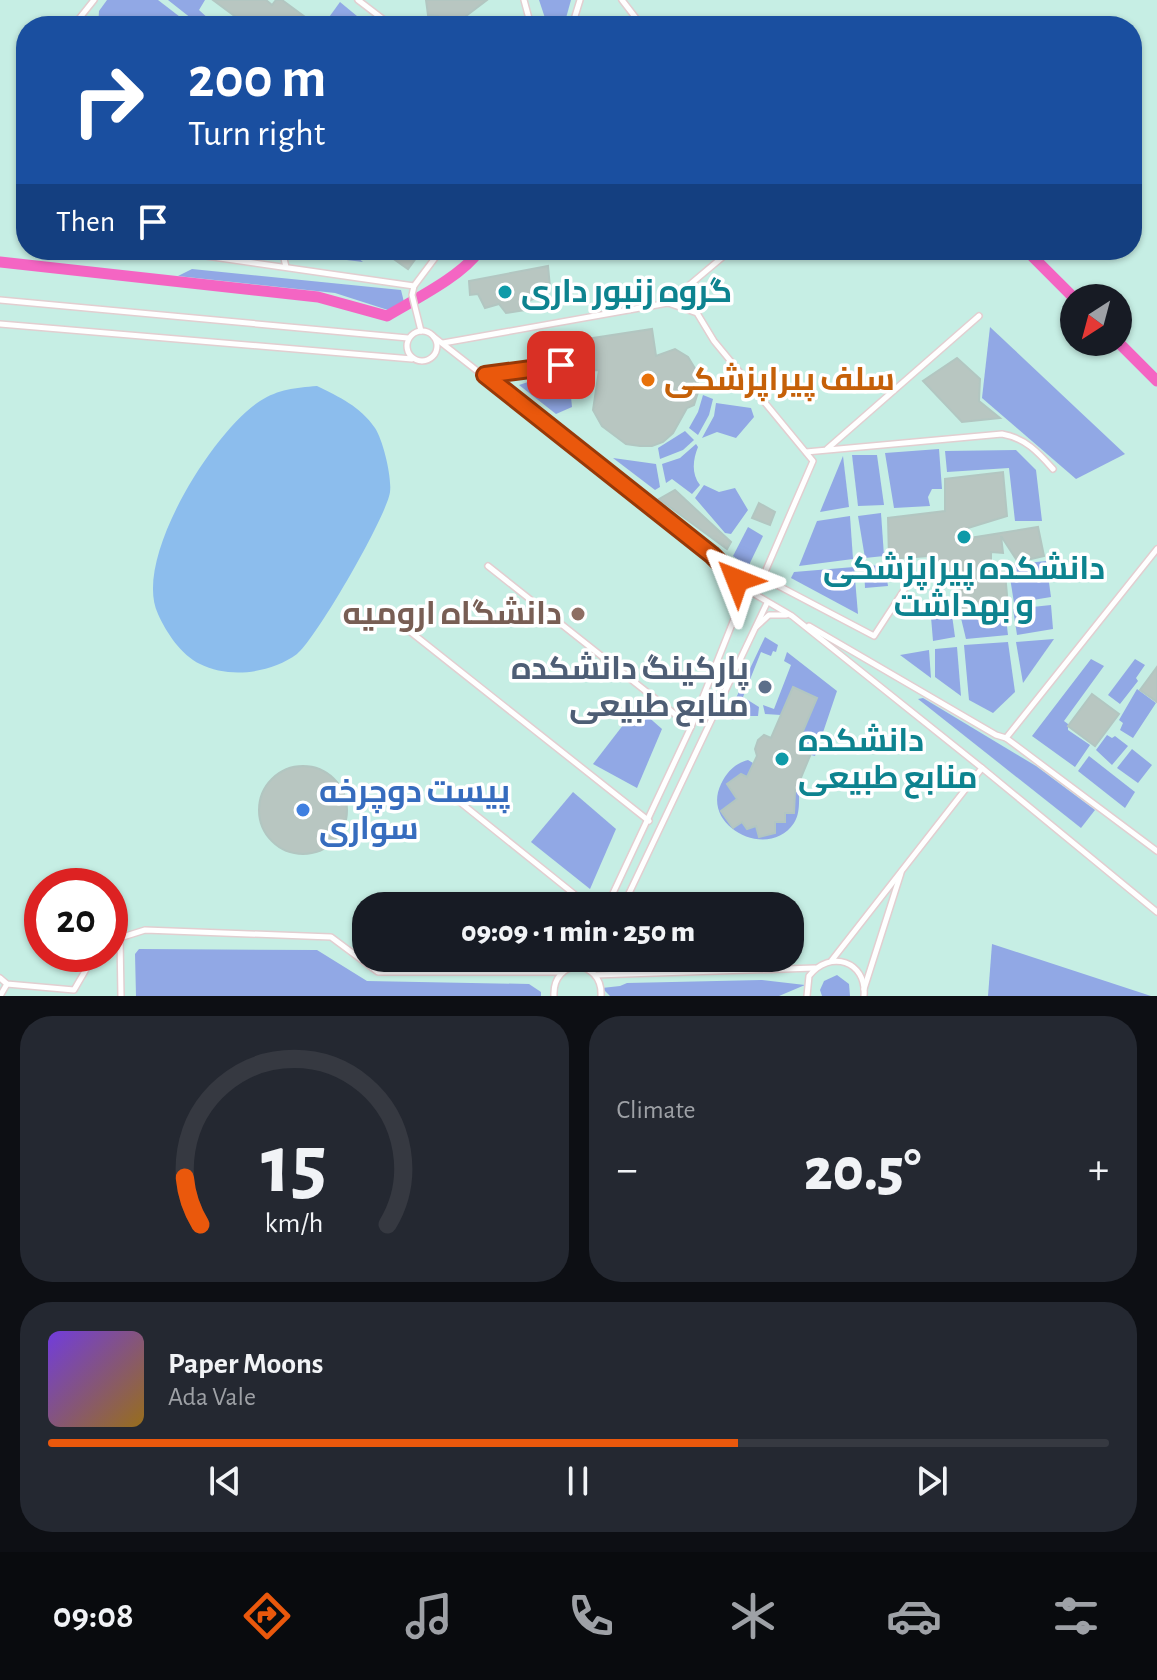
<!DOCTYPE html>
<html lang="en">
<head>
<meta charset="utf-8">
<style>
  :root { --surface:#171b24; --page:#242831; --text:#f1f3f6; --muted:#9ea1a6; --line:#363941; --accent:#ea580c }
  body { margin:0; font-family:"Alegreya Sans",Cairo,sans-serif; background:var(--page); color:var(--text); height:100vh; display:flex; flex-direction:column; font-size:30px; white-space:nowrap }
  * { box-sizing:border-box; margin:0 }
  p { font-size:26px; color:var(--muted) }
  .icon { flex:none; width:44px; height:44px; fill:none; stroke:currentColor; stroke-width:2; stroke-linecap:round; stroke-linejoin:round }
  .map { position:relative; height:996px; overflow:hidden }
  .details { display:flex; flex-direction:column; gap:20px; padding:20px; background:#0d0f14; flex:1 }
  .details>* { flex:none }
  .top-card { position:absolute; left:16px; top:16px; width:1126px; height:244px; border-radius:32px; box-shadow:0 2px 6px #0004; background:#1a4fa0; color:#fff; overflow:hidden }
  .needle { width:52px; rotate:216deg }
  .tools { position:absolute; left:1060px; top:284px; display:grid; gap:16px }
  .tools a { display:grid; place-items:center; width:72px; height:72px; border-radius:50%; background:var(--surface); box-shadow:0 2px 6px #0004; font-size:40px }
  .speed { position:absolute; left:24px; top:868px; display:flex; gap:16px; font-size:40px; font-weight:700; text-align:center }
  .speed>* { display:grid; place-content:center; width:104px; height:104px; border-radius:50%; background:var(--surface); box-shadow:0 2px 6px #0004; line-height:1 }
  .speed .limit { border:12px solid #d22; background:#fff; color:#111 }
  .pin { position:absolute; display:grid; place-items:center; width:68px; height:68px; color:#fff; margin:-34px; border-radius:16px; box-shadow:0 4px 12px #0006 }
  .me { position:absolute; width:88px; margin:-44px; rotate:315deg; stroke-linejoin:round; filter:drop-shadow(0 0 6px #0008) }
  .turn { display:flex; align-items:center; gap:28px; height:168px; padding:0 40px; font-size:36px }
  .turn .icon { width:104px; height:104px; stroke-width:2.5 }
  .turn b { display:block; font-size:56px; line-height:68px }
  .then { display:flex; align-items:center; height:76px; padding:0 40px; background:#0003; gap:16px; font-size:30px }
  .big { font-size:60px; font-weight:800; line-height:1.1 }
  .details .widget { flex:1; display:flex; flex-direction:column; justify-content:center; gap:12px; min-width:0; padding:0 28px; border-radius:32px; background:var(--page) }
  .details .dial { align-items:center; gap:0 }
  .dial svg { height:208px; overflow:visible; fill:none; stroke:var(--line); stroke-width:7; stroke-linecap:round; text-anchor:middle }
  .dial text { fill:var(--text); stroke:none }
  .song { display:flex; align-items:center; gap:24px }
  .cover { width:96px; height:96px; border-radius:12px; background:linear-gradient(135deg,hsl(260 70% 55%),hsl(40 70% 35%)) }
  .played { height:8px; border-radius:4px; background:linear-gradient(90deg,var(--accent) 65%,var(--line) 65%) }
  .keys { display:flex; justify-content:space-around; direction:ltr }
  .heat { display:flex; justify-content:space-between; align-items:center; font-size:44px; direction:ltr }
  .details .tiles { flex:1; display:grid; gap:20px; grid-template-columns:1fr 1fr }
  .widget:last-child { grid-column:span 2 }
  .trip { position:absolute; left:352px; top:892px; width:452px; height:80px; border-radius:32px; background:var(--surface); box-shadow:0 2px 6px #0004; font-weight:800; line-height:80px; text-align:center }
  .tabs { display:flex; height:128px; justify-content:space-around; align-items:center; background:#090b0e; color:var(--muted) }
  .tabs .icon { width:56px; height:56px }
  .tabs .active { color:var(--accent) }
  .tabs b { font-size:36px; color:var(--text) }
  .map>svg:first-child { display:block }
</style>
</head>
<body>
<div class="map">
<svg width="1157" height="996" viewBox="0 0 1157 996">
  <rect width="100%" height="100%" fill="#d8ebe4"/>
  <path fill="#c6eee4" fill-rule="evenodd" d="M0,0H1157V996H0ZM26,26H1132V250H26ZM1074,298H1118V342H1074ZM42,886H110V954H42ZM366,906H790V958H366Z"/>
  <g fill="#91a8e5">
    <path d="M107,0H158L184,20V26H98L99,11Z"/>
    <path d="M168,0H205L199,10L211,21L218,19L225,26H201Z"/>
    <path d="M539,0H571L566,18L555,24L546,21Z"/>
    <path d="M340,2L369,26H335L327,20Z"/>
    <path d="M298,250H348L363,262L306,255Z"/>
    <path d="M192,269L401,290L404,302L399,309L388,310L335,293L178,276Z"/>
    <path d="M990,327L1125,454L1076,479L982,398Z"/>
    <path d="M569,377L572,407L556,414L519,385L534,380Z"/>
    <path d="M703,395L713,399L709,415L698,435L689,428L698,412Z"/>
    <path d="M716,403L751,408L754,417L736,438L717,432L702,438L714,416Z"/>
    <path d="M685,431L694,440L683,450L660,459L658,448Z"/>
    <path d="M696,444L698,447C693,459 691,474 700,485L692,494L672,479L666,483L662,464L680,458Z"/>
    <path d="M939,449L942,489H932L928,497L930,506L894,508L885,453Z"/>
    <path d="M1016,450L1036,470L1042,521H1015L1009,468L947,472L945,451Z"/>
    <path d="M852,455H877L884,505L858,506Z"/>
    <path d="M843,456L849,507L820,512Z"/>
    <path d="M613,458L656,464L660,487L655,490Z"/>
    <path d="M704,485L719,492L735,488L748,510L731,534L725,533L695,498Z"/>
    <path d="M881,513L884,556L865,558L858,516Z"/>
    <path d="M850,516L853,559L799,566L817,521Z"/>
    <path d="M748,527L763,536L748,567L733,556Z"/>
    <path d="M1046,561L1051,597L1014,603L1008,565Z"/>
    <path d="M885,565L888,586L865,588L864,566Z"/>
    <path d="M854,567L858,614L791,578L794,572Z"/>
    <path d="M1051,605L1053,629L1017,635L1013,609Z"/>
    <path d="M1005,610L1008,635L966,639L960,614Z"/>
    <path d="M952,615L955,637L933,641L931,617Z"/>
    <path d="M765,637L778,645L776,652L773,651L771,656L761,652L743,697L759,707L758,716H737L733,720L727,717Z"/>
    <path d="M1054,639L1023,683L1016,642Z"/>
    <path d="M1008,642L1015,692L993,713L969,700L964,645Z"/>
    <path d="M957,647L961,696L935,677V649Z"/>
    <path d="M929,650L931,678L900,655Z"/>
    <path d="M787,652L837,691L815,756L811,755L812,751L797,745L817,698L793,688L781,715L765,714L763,705L774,709L791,665L784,661Z"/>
    <path d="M1091,659L1104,666L1064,721L1068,724V730L1090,745L1075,767L1032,736Z"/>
    <path d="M1135,659L1145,665L1136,678L1138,681L1120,704L1108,695Z"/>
    <path d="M1137,689L1156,703L1133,738L1120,730L1123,723L1119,720Z"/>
    <path d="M923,698L1036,766L1095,810L1081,828L918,699Z"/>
    <path d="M637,707L662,729L637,788L593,764Z"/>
    <path d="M1107,735L1112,738L1115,736L1128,746L1112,765L1096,750Z"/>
    <path d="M1132,749L1152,765L1138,783L1117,768Z"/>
    <path d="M1089,756L1135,792L1125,808L1078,771Z"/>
    <path d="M748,760L753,763L747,777L741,774L727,784L737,799L721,812L733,828L742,822L747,829L756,826L760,837L775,833V822H785V813L795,792H799C799,802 800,814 794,823C769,861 700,827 721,784C727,772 734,764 748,760Z"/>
    <path d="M573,792L616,829L590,889L531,842Z"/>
    <path d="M992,944L1151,996H988Z"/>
    <path d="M139,949L317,950L367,981L529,984L541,992V996H136L135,954Z"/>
    <path d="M837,975L849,984L850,996H822L820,990L824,981Z"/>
    <path d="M762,980L805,985L779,996H610L602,988L620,986L627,983Z"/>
  </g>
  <path fill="#8cbded" d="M317,386C339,397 360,406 375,428C383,440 392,477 390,492C387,516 316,639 297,654C271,673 230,679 200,664C181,655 166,632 158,614C132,560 213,431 260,401C279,389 295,388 317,386Z"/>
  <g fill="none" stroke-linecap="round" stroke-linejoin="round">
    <g stroke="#f465c3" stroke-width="11">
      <path d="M1026,250L1074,298"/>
      <path d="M0,262L318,297L387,316C415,299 461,277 480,250"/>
      <path d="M1118,342L1157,381"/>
    </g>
  </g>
  <g fill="#b8c6c1" stroke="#b2c6c1" stroke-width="2">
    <path d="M213,0H266L272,5L276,0H282L305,17L298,26H248Z"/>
    <path d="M426,0H487L466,16L464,26H445L438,16L428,15Z"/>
    <path d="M381,250H422L408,269Z"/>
    <path d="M548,266L550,287L541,289L540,296L526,302V310L506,313L499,304L485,308L478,294L470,295L469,281Z"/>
    <path d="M652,329L656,356L675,349L688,357L696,370L699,389L694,405L687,408L673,433L663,442L652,446H640L626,444L602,426L593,410L599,370L572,372L566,342Z"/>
    <path d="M957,358L980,379L979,401L1000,418L962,422L923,381Z"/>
    <path d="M1003,472L1007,516L955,532L957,540L1038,527L1044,556L1018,562L1001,536L1003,553L991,552V572L1005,573L1008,606L959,609L956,568L944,578L932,568L929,556L889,559L888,518L945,511V479Z"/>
    <path d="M675,490L731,542L727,549L659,499Z"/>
    <path d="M759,503L775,512L770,525L752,518Z"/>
    <path d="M1157,667V702L1140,690Z"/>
    <path d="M793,687L817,698L797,745L812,751L795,792L794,813H785V822H775V833L759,837L756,826L747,829L742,822L733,828L721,811L737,799L727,784L741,774L747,777L757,756L755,749L758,740L764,735L771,738Z"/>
    <path d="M1092,694L1119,714L1095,746L1068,726Z"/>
    <circle cx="303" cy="810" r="44"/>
  </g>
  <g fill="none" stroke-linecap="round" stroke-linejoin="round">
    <g stroke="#e2ced0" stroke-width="8">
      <g id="service">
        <path d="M358,0L392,26"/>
        <path d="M524,0L531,26"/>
        <path d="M622,0L642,26"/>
        <path d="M81,26L78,20L94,0"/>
        <path d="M572,26L580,0"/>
        <path d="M164,250L414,286"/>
        <path d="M282,250L286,267"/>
        <path d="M0,300L408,338"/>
        <path d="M668,303L731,250"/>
        <path d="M0,324L412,359"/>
        <circle cx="422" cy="346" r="15"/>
        <path d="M421,331L412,295L414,286L441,250"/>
        <path d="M434,337L712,555L746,589L792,616L982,768"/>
        <path d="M443,343L668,303L697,313L714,341L813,461L762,579"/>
        <path d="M827,449L979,316"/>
        <path d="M806,452L1002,434C1025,438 1038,452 1053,469"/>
        <path d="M719,565L734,592L735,611"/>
        <path d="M488,566L691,727"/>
        <path d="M729,571L735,563L874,636L904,590"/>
        <path d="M393,618L649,821"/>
        <path d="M809,626L996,735L1006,738L1157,851"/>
        <path d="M756,627L769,615H786"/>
        <path d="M1006,738L1157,549"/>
        <path d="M451,795L589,906"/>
        <path d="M607,906L691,727L746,589"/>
        <path d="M623,906L767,603"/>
        <path d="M120,938L121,996"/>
        <path d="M110,941L145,930L331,937L378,972H563"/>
        <path d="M832,960L982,768L1157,912"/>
        <path d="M590,971L597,958"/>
        <path d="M595,975L815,968"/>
        <path d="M0,978L7,984L74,990L95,954"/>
        <path d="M864,989L901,873"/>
        <path d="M0,996L7,984"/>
        <path d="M554,996C552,957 603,958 601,996"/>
        <path d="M807,996L809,976C830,949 867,961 864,996"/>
      </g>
    </g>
    <g stroke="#e2ced0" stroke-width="14">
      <path id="minor" d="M485,375L561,365"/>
    </g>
    <use href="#service" stroke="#fff" stroke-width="5"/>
    <use href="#minor" stroke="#fff" stroke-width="11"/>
  </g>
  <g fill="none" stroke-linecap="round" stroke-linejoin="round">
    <g stroke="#983908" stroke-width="20">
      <path id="route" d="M561,365L485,375L712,555L737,580"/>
    </g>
    <use href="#route" stroke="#ea580c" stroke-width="14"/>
  </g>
  <g fill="#0f9aa8" stroke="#fff" stroke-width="3">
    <circle cx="505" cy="292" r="8"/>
    <circle cx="964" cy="537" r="8"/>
    <circle cx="782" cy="759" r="8"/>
  </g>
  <circle fill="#e8710a" stroke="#fff" stroke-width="3" cx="648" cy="380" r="8"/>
  <circle fill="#8d6e63" stroke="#fff" stroke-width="3" cx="578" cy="614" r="8"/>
  <circle fill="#5c6f8a" stroke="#fff" stroke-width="3" cx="765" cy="687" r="8"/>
  <circle fill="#3f7fe0" stroke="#fff" stroke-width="3" cx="303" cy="810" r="8"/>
  <g text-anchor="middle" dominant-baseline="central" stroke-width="7" stroke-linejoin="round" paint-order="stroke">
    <g font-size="32" font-weight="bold" fill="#0d838f" stroke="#fff" text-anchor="start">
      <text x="521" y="292">گروه زنبور داری</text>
      <text x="964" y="569" text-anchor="middle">دانشکده پیراپزشکی<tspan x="964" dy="37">و بهداشت</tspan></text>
      <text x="798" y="741">دانشکده<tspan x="798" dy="37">منابع طبیعی</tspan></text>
    </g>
    <g font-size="32" font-weight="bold" fill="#c56008" stroke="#fff" text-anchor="start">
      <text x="664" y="380">سلف پیراپزشکی</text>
    </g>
    <g font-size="32" font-weight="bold" fill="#785e54" stroke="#fff" text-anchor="end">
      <text x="562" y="614">دانشگاه ارومیه</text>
    </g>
    <g font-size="32" font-weight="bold" fill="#4e5e75" stroke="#fff" text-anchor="end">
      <text x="749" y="669">پارکینگ دانشکده<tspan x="749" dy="37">منابع طبیعی</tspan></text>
    </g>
    <g font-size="32" font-weight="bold" fill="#366cbe" stroke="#fff" text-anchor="start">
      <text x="319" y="792">پیست دوچرخه<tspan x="319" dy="37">سواری</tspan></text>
    </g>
  </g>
</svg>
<div class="tools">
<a><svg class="needle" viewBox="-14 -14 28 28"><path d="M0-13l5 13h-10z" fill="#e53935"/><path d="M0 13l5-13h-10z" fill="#9ea1a6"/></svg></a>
</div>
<div class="speed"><div class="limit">20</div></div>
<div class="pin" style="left:561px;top:365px;background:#d93025"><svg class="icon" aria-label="arrive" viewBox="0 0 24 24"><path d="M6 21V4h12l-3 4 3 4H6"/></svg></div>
<svg class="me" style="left:737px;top:580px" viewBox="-20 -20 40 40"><path d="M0-17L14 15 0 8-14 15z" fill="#ea580c" stroke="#fff" stroke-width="4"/></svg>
<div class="trip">09:09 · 1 min · 250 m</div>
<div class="top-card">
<div class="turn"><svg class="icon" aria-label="right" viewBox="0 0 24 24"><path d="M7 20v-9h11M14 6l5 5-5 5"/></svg><div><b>200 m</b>Turn right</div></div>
<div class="then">Then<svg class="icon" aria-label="arrive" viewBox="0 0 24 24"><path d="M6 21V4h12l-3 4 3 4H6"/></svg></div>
</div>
</div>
<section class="details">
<div class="tiles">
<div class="widget dial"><svg viewBox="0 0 100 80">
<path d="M14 69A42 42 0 1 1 86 69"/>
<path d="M14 69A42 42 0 0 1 8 51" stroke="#ea580c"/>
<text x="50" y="56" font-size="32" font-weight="700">15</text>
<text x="50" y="72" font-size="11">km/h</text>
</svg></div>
<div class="widget"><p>Climate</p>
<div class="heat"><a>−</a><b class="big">20.5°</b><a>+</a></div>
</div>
<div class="widget">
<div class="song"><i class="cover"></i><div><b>Paper Moons</b><p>Ada Vale</p></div></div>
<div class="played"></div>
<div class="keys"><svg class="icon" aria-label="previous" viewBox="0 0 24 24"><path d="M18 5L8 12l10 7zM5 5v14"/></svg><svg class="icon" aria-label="pause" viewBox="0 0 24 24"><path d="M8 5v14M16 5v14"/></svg><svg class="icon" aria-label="next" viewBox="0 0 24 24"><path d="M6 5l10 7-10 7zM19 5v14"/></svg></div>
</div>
</div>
</section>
<nav class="tabs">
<b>09:08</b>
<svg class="icon active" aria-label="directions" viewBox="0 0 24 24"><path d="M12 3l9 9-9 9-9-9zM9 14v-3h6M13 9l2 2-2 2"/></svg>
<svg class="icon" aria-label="music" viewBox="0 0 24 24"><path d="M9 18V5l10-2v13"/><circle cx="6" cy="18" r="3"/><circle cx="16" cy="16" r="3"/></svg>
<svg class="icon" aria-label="phone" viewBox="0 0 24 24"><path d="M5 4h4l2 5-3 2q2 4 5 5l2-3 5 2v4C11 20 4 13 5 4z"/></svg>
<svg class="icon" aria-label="climate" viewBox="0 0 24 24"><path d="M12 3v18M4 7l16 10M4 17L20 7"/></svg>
<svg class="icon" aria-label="car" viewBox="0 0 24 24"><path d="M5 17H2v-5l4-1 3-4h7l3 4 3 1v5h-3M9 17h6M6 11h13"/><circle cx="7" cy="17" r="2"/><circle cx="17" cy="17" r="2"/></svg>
<svg class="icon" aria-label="filters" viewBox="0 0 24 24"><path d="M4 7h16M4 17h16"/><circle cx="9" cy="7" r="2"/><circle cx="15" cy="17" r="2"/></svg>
</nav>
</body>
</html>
